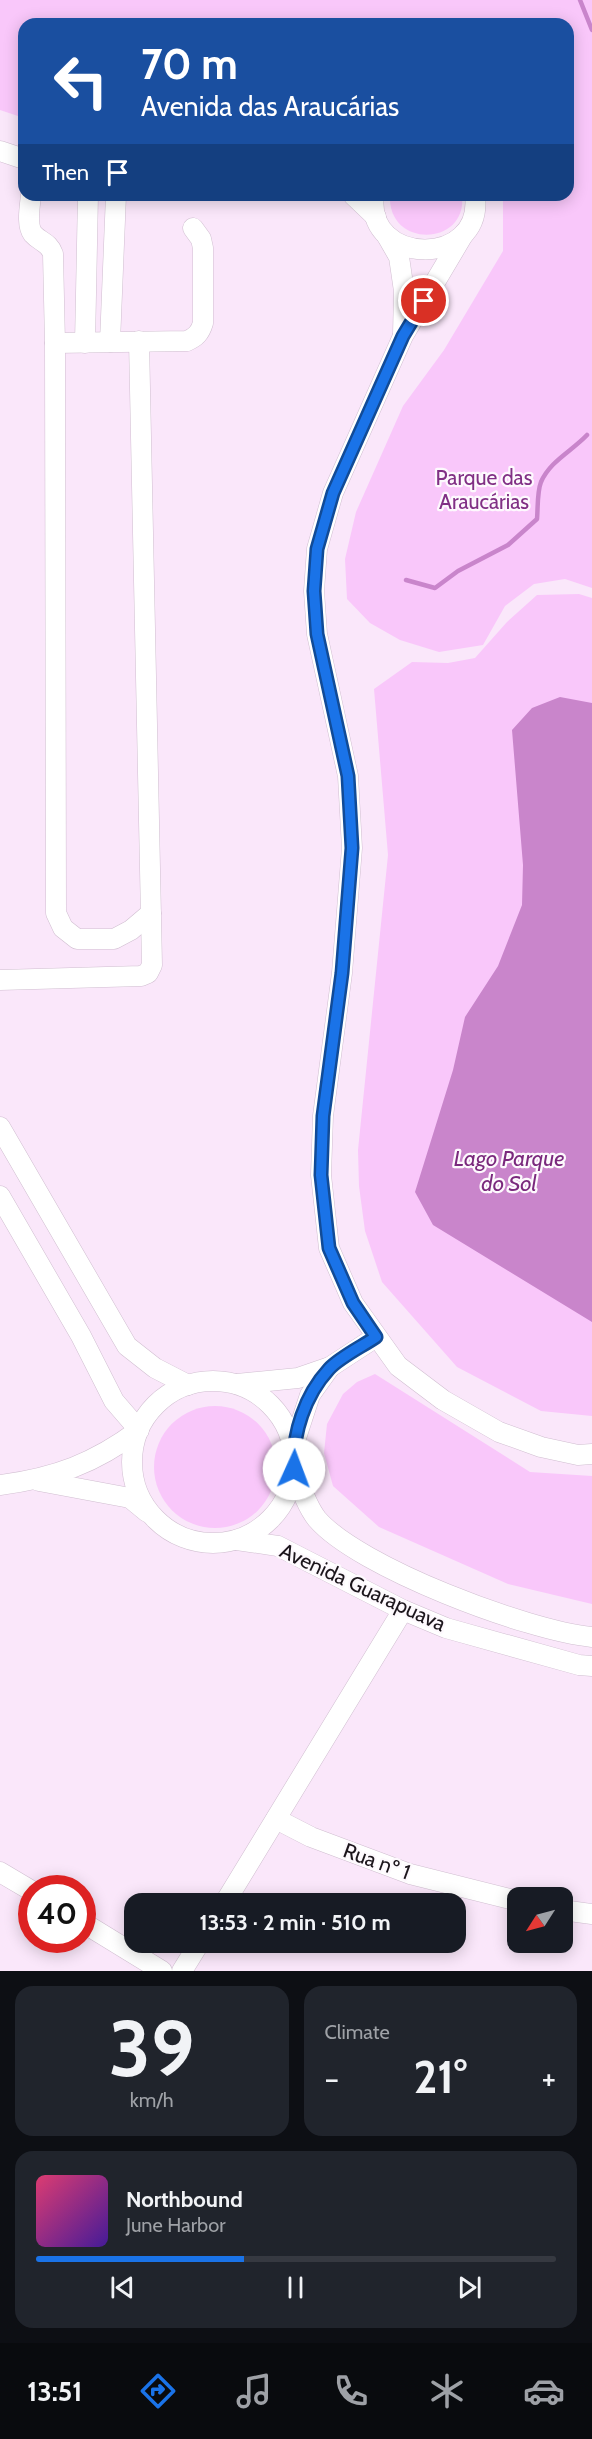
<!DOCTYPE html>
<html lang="en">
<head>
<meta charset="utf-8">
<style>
  :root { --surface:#171b24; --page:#20242c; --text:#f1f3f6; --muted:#9ea1a6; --line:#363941; --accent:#1a73e8 }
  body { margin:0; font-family:Cabin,sans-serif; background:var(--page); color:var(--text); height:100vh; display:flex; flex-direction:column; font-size:22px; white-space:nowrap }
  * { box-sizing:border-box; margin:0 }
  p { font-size:20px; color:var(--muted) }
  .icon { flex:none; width:33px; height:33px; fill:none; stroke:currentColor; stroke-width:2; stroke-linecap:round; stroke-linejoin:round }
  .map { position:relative; height:1971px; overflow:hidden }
  .side { display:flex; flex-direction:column; gap:15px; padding:15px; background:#0d0f14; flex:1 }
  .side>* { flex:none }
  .guide { position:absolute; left:18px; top:18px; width:556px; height:183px; border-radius:18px; box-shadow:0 3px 15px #0003; background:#1a4fa0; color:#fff; overflow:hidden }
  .needle { width:39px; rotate:234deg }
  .tools { position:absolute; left:507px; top:1887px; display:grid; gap:12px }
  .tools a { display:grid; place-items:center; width:66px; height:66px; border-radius:12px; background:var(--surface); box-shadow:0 3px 15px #0003; font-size:30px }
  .speed { position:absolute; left:18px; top:1875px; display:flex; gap:12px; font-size:30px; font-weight:700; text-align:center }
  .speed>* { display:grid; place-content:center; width:78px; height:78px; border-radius:50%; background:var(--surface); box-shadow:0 3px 15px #0003; line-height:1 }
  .speed .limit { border:9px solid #d22; background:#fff; color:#111 }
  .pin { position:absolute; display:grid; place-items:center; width:51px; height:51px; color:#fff; margin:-26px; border:3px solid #fff; border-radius:50%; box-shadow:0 2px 6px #0007 }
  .me { position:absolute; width:66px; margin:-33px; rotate:2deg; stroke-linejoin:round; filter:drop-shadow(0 0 4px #0008) }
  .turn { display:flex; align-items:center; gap:21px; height:126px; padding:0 24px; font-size:27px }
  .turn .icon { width:78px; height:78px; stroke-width:2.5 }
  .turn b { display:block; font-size:42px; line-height:51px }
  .then { display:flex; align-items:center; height:57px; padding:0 24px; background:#0003; gap:12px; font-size:22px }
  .big { font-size:45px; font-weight:700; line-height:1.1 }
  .side .tile { flex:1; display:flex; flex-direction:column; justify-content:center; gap:9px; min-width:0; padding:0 21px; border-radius:18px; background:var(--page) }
  .side .dial { align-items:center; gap:0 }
  .dial b { font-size:78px; line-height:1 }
  .song { display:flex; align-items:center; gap:18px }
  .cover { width:72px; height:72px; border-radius:9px; background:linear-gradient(135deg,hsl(340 70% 55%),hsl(260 70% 35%)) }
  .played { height:6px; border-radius:3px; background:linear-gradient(90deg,var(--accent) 40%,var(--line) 40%) }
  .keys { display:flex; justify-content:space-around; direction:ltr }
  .heat { display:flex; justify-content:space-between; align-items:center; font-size:33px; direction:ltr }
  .side .tiles { flex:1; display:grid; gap:15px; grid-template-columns:1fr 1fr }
  .tile:last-child { grid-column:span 2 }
  .trip { position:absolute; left:124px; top:1893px; width:342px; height:60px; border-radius:18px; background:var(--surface); box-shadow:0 3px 15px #0003; font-weight:700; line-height:60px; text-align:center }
  .tabs { display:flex; height:96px; justify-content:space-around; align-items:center; background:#090b0e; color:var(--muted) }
  .tabs .icon { width:42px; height:42px }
  .tabs .current { color:var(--accent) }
  .tabs b { font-size:27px; color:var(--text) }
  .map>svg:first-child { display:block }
</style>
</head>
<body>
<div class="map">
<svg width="592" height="1971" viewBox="0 0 592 1971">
  <rect width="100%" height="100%" fill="#fae7fa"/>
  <g fill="#f9c7fa">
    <path d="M0,0H592V588L565,579L534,584L505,606L483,645L439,652L400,640L370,623L347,599L345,559L356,512L403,406L444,350L503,251V195H568V24H24V118L0,110Z"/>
    <path d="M390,195H462C468,247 387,249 390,195Z"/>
    <path d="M579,594L592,598V1416L541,1411L457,1367L382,1282L365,1231L359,1186L358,1150L388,855L374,689L412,662L448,663L475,658L507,622L537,595Z"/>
    <path d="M375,1374L530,1472L592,1476V1604L508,1584L379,1527L333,1486L324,1453L327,1424L343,1394L357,1382Z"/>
    <circle cx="215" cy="1467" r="61"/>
  </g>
  <path fill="#c985cb" d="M560,697L592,703V1322L433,1225L415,1192L453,1070L465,1017L498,966L522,905L523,865L512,730L532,708Z"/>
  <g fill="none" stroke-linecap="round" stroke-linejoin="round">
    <g stroke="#c985cb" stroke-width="4.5">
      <path d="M580,0L592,30"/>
      <path d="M406,580L435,588L458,571L508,545L537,519C538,508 537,492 541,482C550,461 572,451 587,435"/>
    </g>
    <g stroke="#d0bed0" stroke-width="21">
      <g id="minor">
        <path d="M0,151L24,159"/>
        <path d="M31,195C30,206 26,225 33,234C40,242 49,242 53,254L55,343L56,913L63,928L77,939H114L131,930L151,913"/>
        <path d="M353,195L376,217"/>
        <path d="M374,195C364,266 484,269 475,195"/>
        <path d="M463,235L403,336L333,493L317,549L314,591L317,634L348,776L352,848L342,973L323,1116L321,1175L329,1248L353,1303L398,1366L443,1400L499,1432L541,1447L578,1455L592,1454"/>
        <path d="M387,236L399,257L404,291L403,335"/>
        <path d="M110,342L116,195"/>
        <path d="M55,343L187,341C196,337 200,333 203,323V248L201,239L193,228"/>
        <path d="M85,343L88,195"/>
        <path d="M0,980L141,976L148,973L152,965L139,341"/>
        <path d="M0,1127L127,1346L155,1368L188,1385"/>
        <path d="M0,1196L81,1336L114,1401L139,1430C95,1463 55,1478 0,1485"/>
        <circle cx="213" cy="1462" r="81"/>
        <path d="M237,1384L298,1378L330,1367L376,1337"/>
        <path d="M293,1447L310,1395L330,1367"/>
        <path d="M294,1469C300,1485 306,1505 317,1519C358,1567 528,1631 592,1637"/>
        <path d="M39,1481L130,1498L147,1512"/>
        <path d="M237,1540L278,1546L403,1610L446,1628L579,1665L592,1666"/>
        <path d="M276,1819L311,1837L410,1874L518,1901"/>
        <path d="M0,1872L32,1891"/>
        <path d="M224,1904L403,1610"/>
        <path d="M562,1910L592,1914"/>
        <path d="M82,1922L162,1971"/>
        <path d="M182,1971L200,1942"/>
      </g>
    </g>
    <use href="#minor" stroke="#fff" stroke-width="20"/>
  </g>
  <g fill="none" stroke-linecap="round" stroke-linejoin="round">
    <g stroke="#114b97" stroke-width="15">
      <path id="route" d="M294,1469C292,1434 305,1395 329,1369C340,1357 363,1346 376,1337L353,1303L329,1248L321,1175L323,1116L342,973L352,848L348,776L317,634L314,591L317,549L333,493L403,336L424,301"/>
    </g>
    <use href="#route" stroke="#1a73e8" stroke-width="10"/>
  </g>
  <g text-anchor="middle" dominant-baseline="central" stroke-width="4.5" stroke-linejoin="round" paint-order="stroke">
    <g font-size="21" fill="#813085" stroke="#fdf9fd">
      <text x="484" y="477">Parque das<tspan x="484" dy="24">Araucárias</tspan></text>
    </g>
    <g font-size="21" fill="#1c161c" stroke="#fdf9fd">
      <text transform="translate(363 1587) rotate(25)">Avenida Guarapuava</text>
      <text transform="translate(377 1861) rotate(20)">Rua nº 1</text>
    </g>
    <g font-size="22" font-style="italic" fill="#7a297d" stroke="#fdf9fd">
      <text x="509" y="1158">Lago Parque<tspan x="509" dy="25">do Sol</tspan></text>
    </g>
  </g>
</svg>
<div class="tools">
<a><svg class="needle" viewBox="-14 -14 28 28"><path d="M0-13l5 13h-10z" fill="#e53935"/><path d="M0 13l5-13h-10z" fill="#9ea1a6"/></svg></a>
</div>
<div class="speed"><div class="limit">40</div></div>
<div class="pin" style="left:424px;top:301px;background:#d93025"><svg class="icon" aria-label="arrive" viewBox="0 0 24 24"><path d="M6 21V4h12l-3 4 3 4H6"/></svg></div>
<svg class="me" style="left:294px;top:1469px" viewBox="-20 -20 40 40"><circle r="19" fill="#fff"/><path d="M0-13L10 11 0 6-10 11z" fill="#1a73e8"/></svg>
<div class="trip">13:53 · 2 min · 510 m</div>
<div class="guide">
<div class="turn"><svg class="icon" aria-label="left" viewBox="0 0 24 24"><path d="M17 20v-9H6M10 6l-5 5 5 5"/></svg><div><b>70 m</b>Avenida das Araucárias</div></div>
<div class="then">Then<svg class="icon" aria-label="arrive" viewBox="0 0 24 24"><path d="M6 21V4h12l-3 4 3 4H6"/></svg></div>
</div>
</div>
<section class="side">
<div class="tiles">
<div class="tile dial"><b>39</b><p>km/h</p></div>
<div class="tile"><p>Climate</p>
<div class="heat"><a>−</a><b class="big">21°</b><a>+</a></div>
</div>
<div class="tile">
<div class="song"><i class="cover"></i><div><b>Northbound</b><p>June Harbor</p></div></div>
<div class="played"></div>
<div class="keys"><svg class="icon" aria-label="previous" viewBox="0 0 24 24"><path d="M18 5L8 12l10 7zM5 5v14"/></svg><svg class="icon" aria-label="pause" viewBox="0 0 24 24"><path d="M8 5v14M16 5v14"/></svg><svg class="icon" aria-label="next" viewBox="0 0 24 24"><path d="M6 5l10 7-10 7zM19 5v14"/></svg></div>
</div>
</div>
</section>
<nav class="tabs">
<b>13:51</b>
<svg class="icon current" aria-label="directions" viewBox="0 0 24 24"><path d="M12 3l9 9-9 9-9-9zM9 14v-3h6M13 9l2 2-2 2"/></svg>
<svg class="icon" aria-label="music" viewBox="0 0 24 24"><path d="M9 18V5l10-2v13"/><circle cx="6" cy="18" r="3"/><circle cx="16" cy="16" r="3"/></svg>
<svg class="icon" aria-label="phone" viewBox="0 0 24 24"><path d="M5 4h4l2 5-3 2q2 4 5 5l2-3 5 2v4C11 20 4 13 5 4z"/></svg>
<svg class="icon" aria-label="climate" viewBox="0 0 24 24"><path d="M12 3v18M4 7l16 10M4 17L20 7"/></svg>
<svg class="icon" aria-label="car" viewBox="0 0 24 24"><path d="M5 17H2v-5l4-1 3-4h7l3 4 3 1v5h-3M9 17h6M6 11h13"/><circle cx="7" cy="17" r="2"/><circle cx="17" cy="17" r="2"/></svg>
</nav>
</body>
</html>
